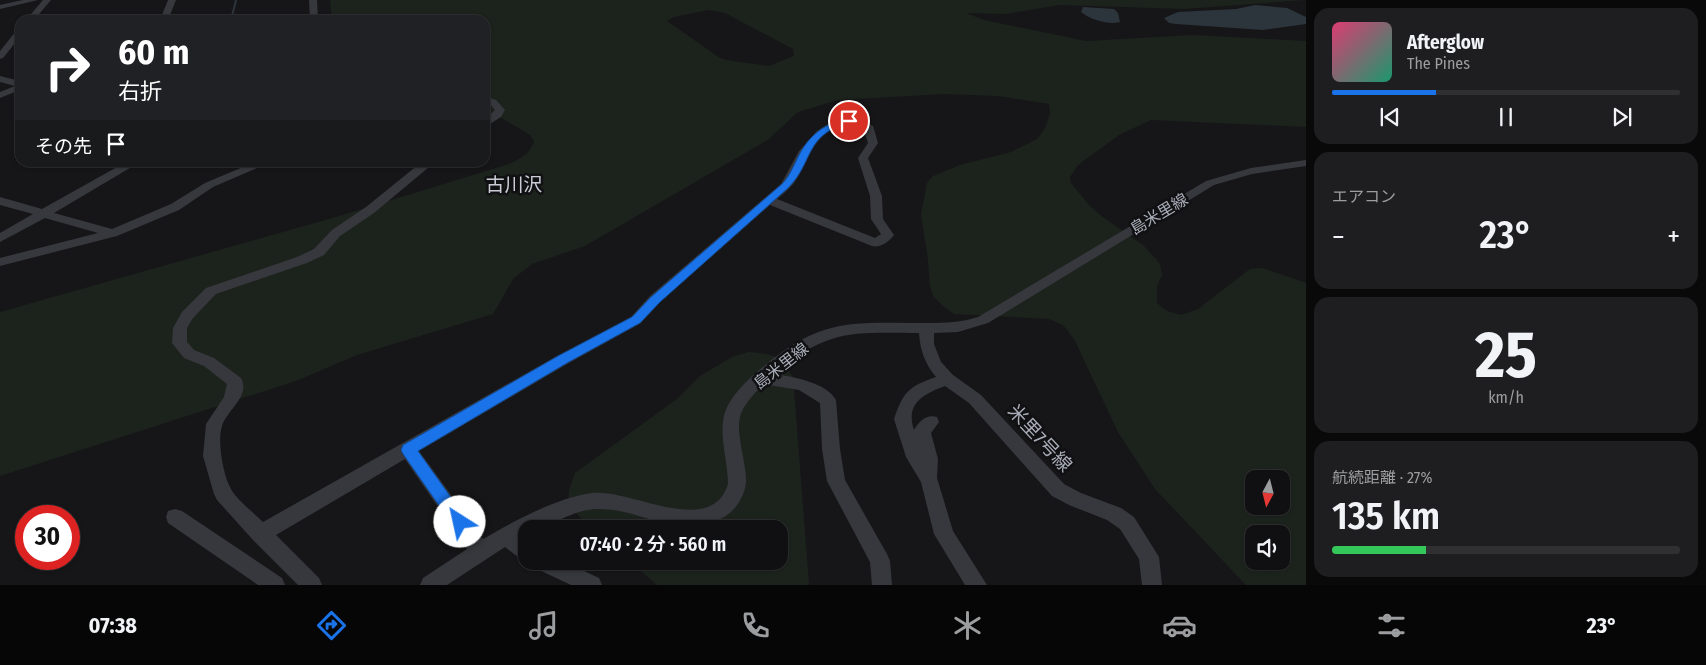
<!DOCTYPE html>
<html lang="ja">
<head>
<meta charset="utf-8">
<style>
  :root { --surface:#101012; --page:#1e1e20; --text:#f1f3f6; --muted:#9c9d9f; --line:#303032; --accent:#1a73e8 }
  body { margin:0; font-family:"Fira Sans Condensed","Noto Sans JP",sans-serif; background:var(--page); color:var(--text); height:100vh; display:flex; flex-direction:column; font-size:19px; white-space:nowrap }
  * { box-sizing:border-box; margin:0 }
  p { font-size:16px; color:var(--muted) }
  .icon { flex:none; width:28px; height:28px; fill:none; stroke:currentColor; stroke-width:2; stroke-linecap:round; stroke-linejoin:round }
  .map { position:relative; flex:1; overflow:hidden }
  .sheet { display:flex; flex-direction:column; gap:8px; padding:8px; background:#09090a; width:400px }
  .sheet>* { flex:none }
  .banner { position:absolute; left:15px; top:15px; width:475px; height:152px; border-radius:15px; box-shadow:0 1px 4px #0004,0 0 0 1px var(--line); background:#202124; color:#fff; overflow:hidden }
  .needle { width:32px; rotate:187deg }
  .controls { position:absolute; left:1245px; top:470px; display:grid; gap:10px }
  .controls a { display:grid; place-items:center; width:45px; height:45px; border-radius:10px; background:var(--surface); box-shadow:0 1px 4px #0004,0 0 0 1px var(--line); font-size:25px }
  .speed { position:absolute; left:15px; top:505px; display:flex; gap:10px; font-size:25px; font-weight:700; text-align:center }
  .speed>* { display:grid; place-content:center; width:65px; height:65px; border-radius:50%; background:var(--surface); box-shadow:0 1px 4px #0004,0 0 0 1px var(--line); line-height:1 }
  .speed .limit { border:8px solid #d22; background:#fff; color:#111 }
  .pin { position:absolute; display:grid; place-items:center; width:42px; height:42px; color:#fff; margin:-21px; border:2px solid #fff; border-radius:50%; box-shadow:0 1px 5px #0007 }
  .me { position:absolute; width:55px; margin:-28px; rotate:325deg; stroke-linejoin:round; filter:drop-shadow(0 0 4px #0008) }
  .turn { display:flex; align-items:center; gap:18px; height:105px; padding:0 20px; font-size:22px }
  .turn .icon { width:65px; height:65px; stroke-width:2.5 }
  .turn b { display:block; font-size:35px; line-height:42px }
  .then { display:flex; align-items:center; height:48px; padding:0 20px; background:#0003; gap:10px; font-size:19px }
  .big { font-size:38px; font-weight:600; line-height:1.1 }
  .sheet .tile { flex:1; display:flex; flex-direction:column; justify-content:center; gap:8px; min-width:0; padding:0 18px; border-radius:15px; background:var(--page) }
  .sheet .dial { align-items:center; gap:0 }
  .dial b { font-size:65px; line-height:1 }
  .song { display:flex; align-items:center; gap:15px }
  .cover { width:60px; height:60px; border-radius:8px; background:linear-gradient(135deg,hsl(340 70% 55%),hsl(160 70% 35%)) }
  .played { height:5px; border-radius:2px; background:linear-gradient(90deg,var(--accent) 30%,var(--line) 30%) }
  .keys { display:flex; justify-content:space-around; direction:ltr }
  .heat { display:flex; justify-content:space-between; align-items:center; font-size:28px; direction:ltr }
  .charge { height:8px; border-radius:4px; background:linear-gradient(90deg,#34c759 27%,var(--line) 0) }
  .trip { position:absolute; left:518px; top:520px; width:270px; height:50px; border-radius:15px; background:var(--surface); box-shadow:0 1px 4px #0004,0 0 0 1px var(--line); font-weight:600; line-height:50px; text-align:center }
  .menu { display:flex; height:80px; justify-content:space-around; align-items:center; background:#060607; color:var(--muted) }
  .menu .icon { width:35px; height:35px }
  .menu .current { color:var(--accent) }
  .menu b { font-size:22px; color:var(--text) }
  main { display:flex; flex:1; min-height:0 }
  .map>svg:first-child { display:block }
</style>
</head>
<body>
<main>
<div class="map">
<svg width="1306" height="585" viewBox="0 0 1306 585">
  <rect width="100%" height="100%" fill="#161618"/>
  <g fill="#1c231d" fill-rule="evenodd">
    <path d="M330,0H1305L1184,9L1060,5L1006,14L966,13L984,20L1086,41L1192,35L1306,41V127L1151,120L1119,135L1078,165L1070,177L1071,183L1089,205L1099,214L1144,246L1156,259L1160,264L1162,275L1157,286V303L1167,311L1181,315L1198,309L1250,269L1263,268L1306,283V585H1246L1155,489L1118,432L1074,339L1063,325L1049,319L954,314L943,306L933,296L930,286L928,260L921,214L927,183L933,176L960,165L1011,152L1037,139L1045,128L1050,114L1049,104L998,96L944,94L838,100L798,112L769,139L585,246L532,264L513,279L493,314L357,355L296,381L0,476V312L336,217L509,164C521,158 530,154 534,141L530,135L485,108V20H332ZM708,10L725,13L793,49L794,56L769,66L726,60L720,58L667,21L674,17ZM1254,479H1281V506H1254ZM1254,534H1281V561H1254Z"/>
    <path d="M748,352C775,354 778,355 793,377L809,585H657L629,561H779V529H591L568,504L569,490L575,473L677,399L700,376L732,357Z"/>
  </g>
  <g fill="#2c353c">
    <path d="M1255,5L1287,8L1306,17V24L1263,30L1176,24L1169,23L1164,18L1178,12L1236,9Z"/>
    <path d="M1083,7L1114,9L1118,13L1120,22C1108,25 1091,20 1081,12Z"/>
  </g>
  <g fill="none" stroke-linecap="round" stroke-linejoin="round">
    <path stroke="#2c353c" stroke-width="2" d="M231,20L236,0"/>
    <g fill="#37383d" fill-rule="evenodd">
      <path d="M23,0H38L0,9V5Z"/>
      <path d="M43,0H51L34,20H26Z"/>
      <path d="M168,0H176L168,20H160Z"/>
      <path d="M309,0H317L318,20H310Z"/>
      <path d="M17,30H20V37L3,58L0,59V51Z"/>
      <path d="M0,76L20,81V90L0,98V92L15,86L0,82Z"/>
      <path d="M485,96L496,100L505,110L501,117L485,127V119L495,110L490,104L485,102Z"/>
      <path d="M851,118L863,121L873,126L878,143L868,158L882,196L883,219L894,235C889,242 880,248 872,246L770,205L660,302L641,323L567,364L419,451L483,539C514,521 556,498 592,493C631,488 711,539 728,484C728,461 718,434 725,412C732,394 750,377 764,366C818,321 847,322 914,323C935,323 957,324 978,317L1206,181L1251,168L1306,160V166L1252,174L1214,185L988,323L958,332L934,333V344L941,362L953,375L981,395L1064,484L1081,493L1121,508L1134,517L1159,557L1162,585H1142L1139,559L1120,529L1107,520L1069,505L1052,496L969,403L945,386C924,394 905,403 914,430C919,421 927,414 937,417L939,422L931,433L938,459L937,478L953,531L987,585H965L934,534L921,482L906,457L894,419C904,391 908,387 936,377C925,364 920,350 919,333C852,333 829,328 775,374C793,377 826,382 836,400L840,449L845,480L887,554L890,561L892,585H872L870,562L827,481L822,449L820,403L799,390L763,384C756,392 747,401 742,411C733,430 747,461 746,483C744,497 736,510 724,517C677,543 643,507 595,509C571,510 550,529 526,529V535L522,538L526,541V561L519,558L505,547L447,585H420L423,578L467,549L405,459L276,535L319,578L322,585H298L253,540L217,500L214,494L203,456L206,424L224,397L227,384L204,366L184,358L172,343L173,328L182,312L206,288L297,257L314,249L332,230L366,207L413,169L422,162H435L374,213L340,236L324,255L307,263L216,294L193,318L187,328V342L194,350L214,358L241,378C251,396 227,410 222,426C217,441 223,475 231,489C237,500 254,513 263,522L557,356L631,317L650,296L781,184L799,151L817,131L831,122ZM851,124L863,128L868,143L858,158L870,196L871,219L881,234L875,238L777,199C783,194 789,189 794,183C811,158 814,127 851,124Z"/>
      <path d="M126,162H140L54,213L112,229L171,204L205,183L255,162H271L213,187L179,210L117,236L0,266V258L98,233L45,218L0,242V233L33,214L0,205V197L42,209Z"/>
      <path d="M175,509L182,511L282,578L285,585H258L168,523L166,517L168,511Z"/>
      <path d="M532,561H563L599,578L602,585H571L535,568Z"/>
    </g>
  </g>
  <path fill="#1a73e8" stroke="#114b97" d="M849,118L853,121L852,122C803,134 815,161 788,188L660,302L640,323L567,363L418,451L465,517L468,522L465,527L460,529L454,527L403,454L401,450L403,445L558,356L632,317L651,297L782,184C789,177 793,167 798,157C809,135 825,123 849,118Z"/>
  <g text-anchor="middle" dominant-baseline="central" stroke-width="5" stroke-linejoin="round" paint-order="stroke">
    <g font-size="16" fill="#a8adb8" stroke="#111113">
      <text transform="translate(1159 214) rotate(-31)">島米里線</text>
      <text transform="translate(781 366) rotate(-38)">島米里線</text>
    </g>
    <g font-size="19" fill="#c9ccd4" stroke="#111113">
      <text x="514" y="184">古川沢</text>
    </g>
    <g font-size="19" fill="#a8adb8" stroke="#111113">
      <text transform="translate(1040 438) rotate(47)">米里7号線</text>
    </g>
  </g>
</svg>
<div class="controls">
<a><svg class="needle" viewBox="-14 -14 28 28"><path d="M0-13l5 13h-10z" fill="#e53935"/><path d="M0 13l5-13h-10z" fill="#9c9d9f"/></svg></a>
<a><svg class="icon" aria-label="sound" viewBox="0 0 24 24"><path d="M4 9h4l5-4v14l-5-4H4zM17 9q2 3 0 6"/></svg></a>
</div>
<div class="speed"><div class="limit">30</div></div>
<div class="pin" style="left:849px;top:121px;background:#d93025"><svg class="icon" aria-label="arrive" viewBox="0 0 24 24"><path d="M6 21V4h12l-3 4 3 4H6"/></svg></div>
<svg class="me" style="left:460px;top:522px" viewBox="-20 -20 40 40"><circle r="19" fill="#fff"/><path d="M0-13L10 11 0 6-10 11z" fill="#1a73e8"/></svg>
<div class="trip">07:40 · 2 分 · 560 m</div>
<div class="banner">
<div class="turn"><svg class="icon" aria-label="right" viewBox="0 0 24 24"><path d="M7 20v-9h11M14 6l5 5-5 5"/></svg><div><b>60 m</b>右折</div></div>
<div class="then">その先<svg class="icon" aria-label="arrive" viewBox="0 0 24 24"><path d="M6 21V4h12l-3 4 3 4H6"/></svg></div>
</div>
</div>
<section class="sheet">
<div class="tile">
<div class="song"><i class="cover"></i><div><b>Afterglow</b><p>The Pines</p></div></div>
<div class="played"></div>
<div class="keys"><svg class="icon" aria-label="previous" viewBox="0 0 24 24"><path d="M18 5L8 12l10 7zM5 5v14"/></svg><svg class="icon" aria-label="pause" viewBox="0 0 24 24"><path d="M8 5v14M16 5v14"/></svg><svg class="icon" aria-label="next" viewBox="0 0 24 24"><path d="M6 5l10 7-10 7zM19 5v14"/></svg></div>
</div>
<div class="tile"><p>エアコン</p>
<div class="heat"><a>−</a><b class="big">23°</b><a>+</a></div>
</div>
<div class="tile dial"><b>25</b><p>km/h</p></div>
<div class="tile"><p>航続距離 · 27%</p><b class="big">135 km</b><div class="charge"></div></div>
</section>
</main>
<nav class="menu">
<b>07:38</b>
<svg class="icon current" aria-label="directions" viewBox="0 0 24 24"><path d="M12 3l9 9-9 9-9-9zM9 14v-3h6M13 9l2 2-2 2"/></svg>
<svg class="icon" aria-label="music" viewBox="0 0 24 24"><path d="M9 18V5l10-2v13"/><circle cx="6" cy="18" r="3"/><circle cx="16" cy="16" r="3"/></svg>
<svg class="icon" aria-label="phone" viewBox="0 0 24 24"><path d="M5 4h4l2 5-3 2q2 4 5 5l2-3 5 2v4C11 20 4 13 5 4z"/></svg>
<svg class="icon" aria-label="climate" viewBox="0 0 24 24"><path d="M12 3v18M4 7l16 10M4 17L20 7"/></svg>
<svg class="icon" aria-label="car" viewBox="0 0 24 24"><path d="M5 17H2v-5l4-1 3-4h7l3 4 3 1v5h-3M9 17h6M6 11h13"/><circle cx="7" cy="17" r="2"/><circle cx="17" cy="17" r="2"/></svg>
<svg class="icon" aria-label="filters" viewBox="0 0 24 24"><path d="M4 7h16M4 17h16"/><circle cx="9" cy="7" r="2"/><circle cx="15" cy="17" r="2"/></svg>
<b>23°</b>
</nav>
</body>
</html>
